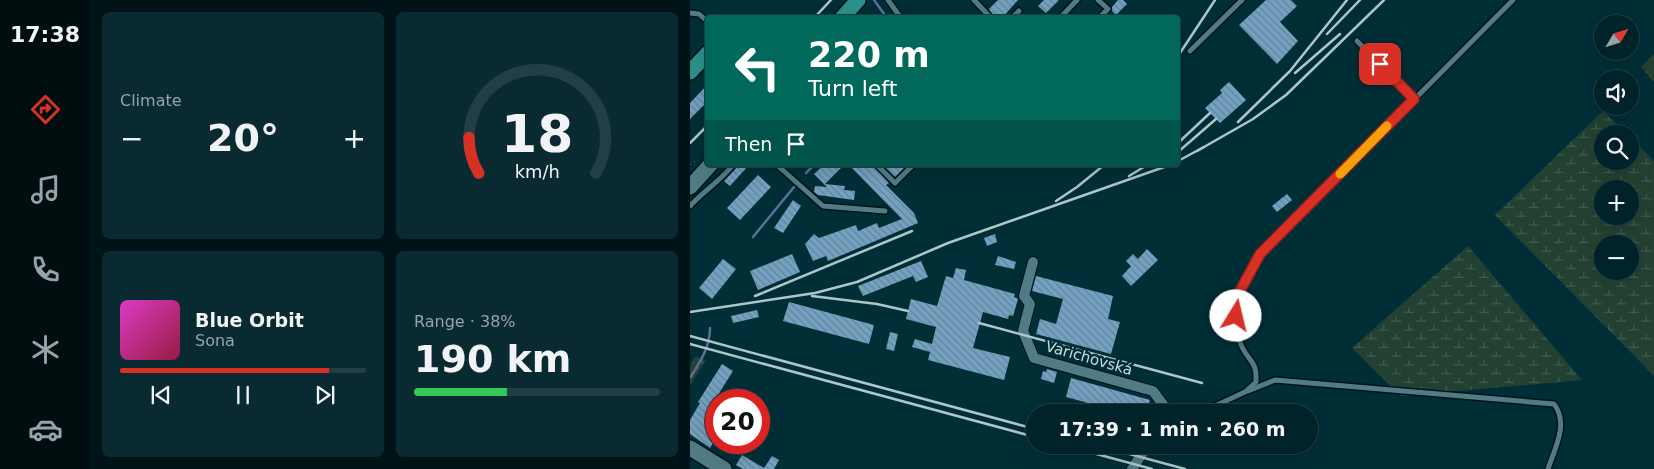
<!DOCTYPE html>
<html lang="en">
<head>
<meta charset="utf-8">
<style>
  :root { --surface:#002229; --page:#0a2a31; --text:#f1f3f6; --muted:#95a4a8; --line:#223f46; --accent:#d93025 }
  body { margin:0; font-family:"DejaVu Sans",sans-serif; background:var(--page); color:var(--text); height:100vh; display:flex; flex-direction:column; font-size:19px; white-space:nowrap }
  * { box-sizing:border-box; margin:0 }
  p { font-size:16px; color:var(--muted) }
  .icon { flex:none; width:28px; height:28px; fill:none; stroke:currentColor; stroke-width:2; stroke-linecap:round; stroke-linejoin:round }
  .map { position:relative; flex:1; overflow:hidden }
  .drawer { display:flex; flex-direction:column; gap:12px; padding:12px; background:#001317; width:600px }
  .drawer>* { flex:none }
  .hud { position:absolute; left:15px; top:15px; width:475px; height:152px; border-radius:5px; box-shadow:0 5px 20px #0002,0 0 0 1px var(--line); background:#00695c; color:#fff; overflow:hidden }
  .needle { width:32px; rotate:52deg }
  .fabs { position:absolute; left:904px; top:15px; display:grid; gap:10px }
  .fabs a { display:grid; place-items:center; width:45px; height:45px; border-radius:50%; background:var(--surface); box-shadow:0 5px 20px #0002,0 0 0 1px var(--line); font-size:25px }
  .speed { position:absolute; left:15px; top:389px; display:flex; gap:10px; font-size:25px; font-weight:700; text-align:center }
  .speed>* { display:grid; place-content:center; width:65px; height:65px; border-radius:50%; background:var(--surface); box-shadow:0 5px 20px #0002,0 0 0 1px var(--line); line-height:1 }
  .speed .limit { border:8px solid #d22; background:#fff; color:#111 }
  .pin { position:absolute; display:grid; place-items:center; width:42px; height:42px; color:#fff; margin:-21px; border-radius:10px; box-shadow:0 2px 8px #0006 }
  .me { position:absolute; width:55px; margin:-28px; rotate:9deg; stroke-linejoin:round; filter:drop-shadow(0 0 4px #0008) }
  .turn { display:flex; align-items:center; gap:18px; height:105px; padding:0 20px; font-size:22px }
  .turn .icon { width:65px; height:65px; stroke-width:2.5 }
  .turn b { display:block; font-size:35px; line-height:42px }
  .then { display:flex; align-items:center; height:48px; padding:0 20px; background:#0003; gap:10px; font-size:19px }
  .big { font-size:38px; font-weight:700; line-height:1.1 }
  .drawer .widget { flex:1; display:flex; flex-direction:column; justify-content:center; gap:8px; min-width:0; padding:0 18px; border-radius:8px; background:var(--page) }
  .drawer .dial { align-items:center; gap:0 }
  .dial svg { height:130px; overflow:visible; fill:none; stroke:var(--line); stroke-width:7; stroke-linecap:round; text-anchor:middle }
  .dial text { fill:var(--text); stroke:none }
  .song { display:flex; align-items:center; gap:15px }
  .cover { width:60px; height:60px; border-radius:8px; background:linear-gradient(135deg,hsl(310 70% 55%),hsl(340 70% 35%)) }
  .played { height:5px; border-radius:2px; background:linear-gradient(90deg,var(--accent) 85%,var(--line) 85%) }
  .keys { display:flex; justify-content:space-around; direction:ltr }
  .heat { display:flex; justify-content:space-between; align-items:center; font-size:28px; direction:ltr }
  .charge { height:8px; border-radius:4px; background:linear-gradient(90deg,#34c759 38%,var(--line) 0) }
  .drawer .tiles { flex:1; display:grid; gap:12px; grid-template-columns:repeat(2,1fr) }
  .trip { position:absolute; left:336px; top:404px; width:292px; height:50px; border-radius:25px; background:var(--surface); box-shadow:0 5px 20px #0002,0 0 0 1px var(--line); font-weight:700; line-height:50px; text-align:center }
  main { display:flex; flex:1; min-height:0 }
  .tab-bar { display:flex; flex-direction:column; width:90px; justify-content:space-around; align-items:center; background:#000e10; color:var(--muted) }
  .tab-bar .icon { width:35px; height:35px }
  .tab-bar .on { color:var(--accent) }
  .tab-bar b { font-size:22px; color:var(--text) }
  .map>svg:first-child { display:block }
</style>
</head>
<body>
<main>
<nav class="tab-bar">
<b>17:38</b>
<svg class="icon on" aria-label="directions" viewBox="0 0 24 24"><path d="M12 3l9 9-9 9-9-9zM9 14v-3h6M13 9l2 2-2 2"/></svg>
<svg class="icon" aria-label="music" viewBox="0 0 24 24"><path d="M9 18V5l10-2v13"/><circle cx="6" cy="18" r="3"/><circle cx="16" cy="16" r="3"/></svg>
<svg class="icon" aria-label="phone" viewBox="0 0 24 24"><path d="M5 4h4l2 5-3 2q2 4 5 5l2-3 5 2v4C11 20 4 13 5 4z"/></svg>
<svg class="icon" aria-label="climate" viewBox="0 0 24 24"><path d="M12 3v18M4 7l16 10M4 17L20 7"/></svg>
<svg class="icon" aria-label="car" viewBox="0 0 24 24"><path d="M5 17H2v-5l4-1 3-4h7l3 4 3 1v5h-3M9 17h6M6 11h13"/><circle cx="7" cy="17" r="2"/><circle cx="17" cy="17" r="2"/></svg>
</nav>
<section class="drawer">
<div class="tiles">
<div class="widget"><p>Climate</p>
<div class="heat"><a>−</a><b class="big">20°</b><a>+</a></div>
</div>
<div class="widget dial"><svg viewBox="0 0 100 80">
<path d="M14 69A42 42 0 1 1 86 69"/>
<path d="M14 69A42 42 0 0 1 8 47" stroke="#d93025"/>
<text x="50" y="56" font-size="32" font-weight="700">18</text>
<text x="50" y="72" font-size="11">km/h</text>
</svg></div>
<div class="widget">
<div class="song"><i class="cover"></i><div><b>Blue Orbit</b><p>Sona</p></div></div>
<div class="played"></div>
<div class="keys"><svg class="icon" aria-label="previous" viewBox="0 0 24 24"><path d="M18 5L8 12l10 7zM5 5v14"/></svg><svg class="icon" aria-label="pause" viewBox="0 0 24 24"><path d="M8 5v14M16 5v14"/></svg><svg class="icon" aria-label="next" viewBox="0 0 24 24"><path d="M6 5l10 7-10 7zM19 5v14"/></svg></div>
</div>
<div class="widget"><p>Range · 38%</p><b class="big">190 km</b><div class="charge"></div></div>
</div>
</section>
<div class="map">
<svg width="964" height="469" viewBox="0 0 964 469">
  <defs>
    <pattern id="grass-dots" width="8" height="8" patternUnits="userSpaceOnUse" patternTransform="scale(1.25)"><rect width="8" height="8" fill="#234132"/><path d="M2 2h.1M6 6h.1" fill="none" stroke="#415c4f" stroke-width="1.8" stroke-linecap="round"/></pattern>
    <pattern id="wetland-marsh" width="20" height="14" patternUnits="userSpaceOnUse" patternTransform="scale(1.25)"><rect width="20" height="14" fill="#234132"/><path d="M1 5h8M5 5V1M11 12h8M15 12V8" fill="none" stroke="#415c4f"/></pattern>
    <pattern id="building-back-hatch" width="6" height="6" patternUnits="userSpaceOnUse" patternTransform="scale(1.25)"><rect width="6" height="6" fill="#74a1c0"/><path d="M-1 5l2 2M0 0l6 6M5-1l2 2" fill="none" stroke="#63849a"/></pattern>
  </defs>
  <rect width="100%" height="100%" fill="#002e37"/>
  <path fill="url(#grass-dots)" d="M5,357L16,360L0,386V367Z"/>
  <g fill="url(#wetland-marsh)" fill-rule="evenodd">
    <path d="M964,54V82L951,67Z"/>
    <path d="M913,111L937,134H912V161H940V137L964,161V376L805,215ZM912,189H940V216H912ZM912,244H940V271H912Z"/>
    <path d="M778,246L892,380L711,396L662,348Z"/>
  </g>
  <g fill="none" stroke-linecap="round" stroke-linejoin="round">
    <g stroke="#5d6f98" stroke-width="2.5">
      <path d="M184,0L197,18"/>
      <path d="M116,173L124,165"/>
      <path d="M63,237L104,187"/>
      <path d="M0,378C10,362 20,347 20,328"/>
    </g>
  </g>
  <g fill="url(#building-back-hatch)">
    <path d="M308,0H328L312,18H305L299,9Z"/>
    <path d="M354,0H369L356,13L348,6Z"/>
    <path d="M428,0H433L437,4L426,15L422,11V7Z"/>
    <path d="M576,0H601L607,6L590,22L608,41L587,64L549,25Z"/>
    <path d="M539,82L556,100L530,123L515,108L532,93L530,90Z"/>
    <path d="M18,84V101L0,119V103Z"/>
    <path d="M49,165H59L40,186L34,181Z"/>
    <path d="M134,165H154L135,184L155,186L154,190L165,191L164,200L128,195L124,192L125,186L137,187L124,174Z"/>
    <path d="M159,165H183L199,183L196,185L224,213L228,223L138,261L136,256L123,261L115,244L124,234L129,238L166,225L168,231L187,223L189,228L212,219Z"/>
    <path d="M193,165H217L205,177Z"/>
    <path d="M68,175L81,187L50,220L37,208Z"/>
    <path d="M597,194L602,200L587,212L582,206Z"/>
    <path d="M103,200L111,206L93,233L84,228Z"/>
    <path d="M305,234L307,242L297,246L294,238Z"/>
    <path d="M457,249L468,260L441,286L432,276L441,266L436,261L443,254L448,259Z"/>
    <path d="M102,254L110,272L68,290L60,271Z"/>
    <path d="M308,256L326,262L324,269L305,265Z"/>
    <path d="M33,259L46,269L22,299L9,288Z"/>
    <path d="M231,261L238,277L226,282L223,276L173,296L168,286Z"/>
    <path d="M266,268L276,270L274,280L325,294L324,297L328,299L323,316L319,315L318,319L293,312L283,348L320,357L314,380L238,360L240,352L222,347L225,339L242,344L246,327L216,319L221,299L247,306L256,276L263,278Z"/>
    <path d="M346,276L423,296L418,319L430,322L421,354L346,334L350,319L366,324L373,299L342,291Z"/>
    <path d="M99,302L184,325L179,344L93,321Z"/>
    <path d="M67,310L69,317L43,323L41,316Z"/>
    <path d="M200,332L208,334L204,351L196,349Z"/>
    <path d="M32,364L43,371L28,395L33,400H26V438L20,448L0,434V420L10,403L8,402Z"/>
    <path d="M357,369L367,372L364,383L351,379L353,371L356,372Z"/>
    <path d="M381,378L460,400L456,412H431L376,397Z"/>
    <path d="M52,455L74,468L82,456L89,460L84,469H53L46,465Z"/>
  </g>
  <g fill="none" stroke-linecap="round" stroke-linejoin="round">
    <g stroke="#011419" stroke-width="8">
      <g id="lane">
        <path d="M198,0L211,18"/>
        <path d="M284,0L301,18"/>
        <path d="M408,0L418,9L409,18"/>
        <path d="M0,13L9,14L18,22"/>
        <path d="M322,18L329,11"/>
        <path d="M370,18L387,0"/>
        <path d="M667,41L724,99"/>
        <path d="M500,51L552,0"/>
        <path d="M87,165L133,206L195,211"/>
        <path d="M187,165L205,183L223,165"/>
        <path d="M0,206C14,191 30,181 43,165"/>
        <path d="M558,391L585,380L864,404C879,423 865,448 858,469"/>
        <path d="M512,412L555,392L566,382C567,361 560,363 552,347C537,315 552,281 570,255L823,0"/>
      </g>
    </g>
    <g stroke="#011419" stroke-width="12">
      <g id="street">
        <path d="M343,262L334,296L340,304L333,331L344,358L463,391L474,406L473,412"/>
        <path d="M442,469L458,445"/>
      </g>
    </g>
    <g stroke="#011419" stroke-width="18">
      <g id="secondary">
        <path d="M0,187L20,165"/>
        <path d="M0,448L34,469"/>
      </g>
    </g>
    <g stroke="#011419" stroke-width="18">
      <g id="primary">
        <path d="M152,18L168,0"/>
        <path d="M0,72L18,53"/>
      </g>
    </g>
    <path stroke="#4d7179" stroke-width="1" stroke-dasharray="1 4" stroke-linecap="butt" d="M0,165L7,160"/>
    <use href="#lane" stroke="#517c85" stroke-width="5"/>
    <use href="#street" stroke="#517c85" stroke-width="10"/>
    <use href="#secondary" stroke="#517c85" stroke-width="15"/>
    <use href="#primary" stroke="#2d908d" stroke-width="15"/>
    <g stroke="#adc5cb" stroke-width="2.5">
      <path d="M124,18L141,0"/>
      <path d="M637,34L670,0"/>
      <path d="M488,56L525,0"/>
      <path d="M605,73L650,34"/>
      <path d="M548,122L600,71L657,0"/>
      <path d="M0,143L18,125"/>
      <path d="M488,143L520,113"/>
      <path d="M507,151L563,119L596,95L694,0"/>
      <path d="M488,152L526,119"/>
      <path d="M488,161L514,147"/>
      <path d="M439,176L457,165"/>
      <path d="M366,201L387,187L414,165"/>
      <path d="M65,296L222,231"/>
      <path d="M122,296L187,304L218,311"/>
      <path d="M0,312L125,293L167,282L258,243L480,165"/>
      <path d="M289,323L512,383"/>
      <path d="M0,336L345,429"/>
      <path d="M0,344L345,437"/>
      <path d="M373,445L462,469"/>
      <path d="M406,445L495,469"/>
    </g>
  </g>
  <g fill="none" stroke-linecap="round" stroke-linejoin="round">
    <g stroke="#8d1f18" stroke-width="12">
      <path id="route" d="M546,316L551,289L570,254L724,99L690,64"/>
    </g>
    <use href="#route" stroke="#d93025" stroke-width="9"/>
    <path stroke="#f59e0b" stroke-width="9" d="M650,174L697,126"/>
  </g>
  <g text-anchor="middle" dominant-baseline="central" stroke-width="5" stroke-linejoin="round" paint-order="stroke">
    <g font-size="15" fill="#c3d9de" stroke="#002e37">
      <text transform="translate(399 358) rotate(16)">Varichovská</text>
    </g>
  </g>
</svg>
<div class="fabs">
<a><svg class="needle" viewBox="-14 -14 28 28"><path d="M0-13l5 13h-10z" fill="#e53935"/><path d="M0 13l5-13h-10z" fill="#95a4a8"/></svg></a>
<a><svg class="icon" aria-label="sound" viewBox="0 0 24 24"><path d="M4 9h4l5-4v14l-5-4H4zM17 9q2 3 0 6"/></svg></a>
<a><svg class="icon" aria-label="search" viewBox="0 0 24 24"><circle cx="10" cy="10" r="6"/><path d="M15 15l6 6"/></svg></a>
<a>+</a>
<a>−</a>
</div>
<div class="speed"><div class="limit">20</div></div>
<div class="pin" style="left:690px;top:64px;background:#d93025"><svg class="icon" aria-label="arrive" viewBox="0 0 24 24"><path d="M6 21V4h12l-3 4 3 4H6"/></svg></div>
<svg class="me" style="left:546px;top:316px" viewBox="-20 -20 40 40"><circle r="19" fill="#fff"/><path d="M0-13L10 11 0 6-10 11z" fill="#d93025"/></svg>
<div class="trip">17:39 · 1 min · 260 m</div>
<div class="hud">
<div class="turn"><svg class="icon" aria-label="left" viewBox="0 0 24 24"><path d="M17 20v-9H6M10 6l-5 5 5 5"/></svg><div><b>220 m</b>Turn left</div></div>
<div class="then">Then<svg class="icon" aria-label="arrive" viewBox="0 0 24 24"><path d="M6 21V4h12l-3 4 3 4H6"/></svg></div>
</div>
</div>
</main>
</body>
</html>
